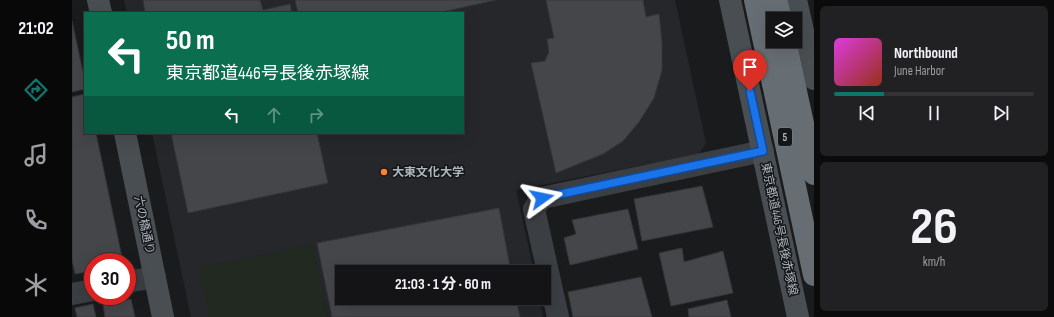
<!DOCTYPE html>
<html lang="ja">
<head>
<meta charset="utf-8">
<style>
  :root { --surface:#141416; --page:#212123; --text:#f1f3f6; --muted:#9d9ea1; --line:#333335; --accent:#0f766e }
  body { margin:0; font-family:"Sofia Sans Condensed","Noto Sans JP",sans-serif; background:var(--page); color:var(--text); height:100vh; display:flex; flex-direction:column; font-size:15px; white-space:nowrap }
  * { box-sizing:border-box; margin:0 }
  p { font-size:13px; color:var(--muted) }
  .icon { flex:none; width:22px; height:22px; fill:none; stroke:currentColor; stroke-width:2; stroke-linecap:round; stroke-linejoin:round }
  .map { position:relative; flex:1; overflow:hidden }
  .sheet { display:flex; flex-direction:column; gap:6px; padding:6px; background:#0b0b0c; width:240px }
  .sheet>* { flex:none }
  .top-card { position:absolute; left:12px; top:12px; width:380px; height:122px; border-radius:0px; box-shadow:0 4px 16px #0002,0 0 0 1px var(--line); background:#0b6e4f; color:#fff; overflow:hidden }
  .fabs { position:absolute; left:694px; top:12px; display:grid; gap:8px }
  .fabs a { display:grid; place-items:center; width:36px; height:36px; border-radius:0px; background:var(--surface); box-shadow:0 4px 16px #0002,0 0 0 1px var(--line); font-size:20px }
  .speed { position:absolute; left:12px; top:253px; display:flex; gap:8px; font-size:20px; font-weight:700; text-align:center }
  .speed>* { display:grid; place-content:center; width:52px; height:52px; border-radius:50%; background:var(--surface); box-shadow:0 4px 16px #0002,0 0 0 1px var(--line); line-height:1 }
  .speed .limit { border:6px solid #d22; background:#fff; color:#111 }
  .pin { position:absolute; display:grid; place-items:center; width:34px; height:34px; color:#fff; margin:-41px -17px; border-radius:50% 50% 50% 0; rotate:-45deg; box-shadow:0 0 4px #0007 }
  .pin .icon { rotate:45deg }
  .me { position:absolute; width:44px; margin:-22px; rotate:78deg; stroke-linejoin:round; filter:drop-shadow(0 0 3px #0008) }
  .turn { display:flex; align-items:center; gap:14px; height:84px; padding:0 16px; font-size:18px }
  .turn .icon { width:52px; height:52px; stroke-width:2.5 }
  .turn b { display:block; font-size:28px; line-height:34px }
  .lanes { display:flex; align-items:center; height:38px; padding:0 16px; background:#0003; justify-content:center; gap:20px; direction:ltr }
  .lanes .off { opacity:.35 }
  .sheet .card { flex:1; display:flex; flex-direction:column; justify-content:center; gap:6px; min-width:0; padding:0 14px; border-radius:6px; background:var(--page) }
  .sheet .dial { align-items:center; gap:0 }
  .dial b { font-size:52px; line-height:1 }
  .song { display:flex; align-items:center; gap:12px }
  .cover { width:48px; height:48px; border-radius:6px; background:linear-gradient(135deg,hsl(300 70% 55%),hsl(10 70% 35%)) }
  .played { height:4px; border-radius:2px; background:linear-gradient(90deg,var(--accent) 25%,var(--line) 25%) }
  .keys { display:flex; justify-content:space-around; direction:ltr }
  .trip { position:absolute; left:263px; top:265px; width:216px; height:40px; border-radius:0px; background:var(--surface); box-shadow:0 4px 16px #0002,0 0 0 1px var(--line); font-weight:700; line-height:40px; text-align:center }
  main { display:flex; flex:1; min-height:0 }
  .tab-bar { display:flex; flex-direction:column; width:72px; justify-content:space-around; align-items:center; background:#080809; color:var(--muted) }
  .tab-bar .icon { width:28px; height:28px }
  .tab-bar .selected { color:var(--accent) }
  .tab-bar b { font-size:18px; color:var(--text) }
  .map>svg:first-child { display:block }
</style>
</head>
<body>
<main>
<nav class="tab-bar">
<b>21:02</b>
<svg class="icon selected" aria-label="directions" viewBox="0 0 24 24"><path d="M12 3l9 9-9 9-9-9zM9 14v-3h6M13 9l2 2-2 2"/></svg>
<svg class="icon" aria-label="music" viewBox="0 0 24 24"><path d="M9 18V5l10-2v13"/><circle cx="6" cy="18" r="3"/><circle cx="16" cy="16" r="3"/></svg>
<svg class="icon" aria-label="phone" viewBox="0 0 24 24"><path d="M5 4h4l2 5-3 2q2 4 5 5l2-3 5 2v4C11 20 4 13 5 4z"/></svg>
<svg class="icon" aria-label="climate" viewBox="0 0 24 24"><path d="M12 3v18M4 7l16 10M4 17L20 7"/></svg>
</nav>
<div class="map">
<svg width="742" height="317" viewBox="0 0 742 317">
  <rect width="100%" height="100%" fill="#1a1b1d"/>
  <path fill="#26272a" d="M52,0H603L634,143L627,154L444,190L462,272H270V298H467L471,317H119L80,133H391V13H55Z"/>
  <path fill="#212920" d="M241,244L256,317H138L127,268Z"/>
  <g fill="#44464a" stroke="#343639">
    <path d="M71,0H188L191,10L218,4L220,13H73Z"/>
    <path d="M223,0H424L366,13H226Z"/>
    <path d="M474,0H571L574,17L587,14L590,42V70L582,98L567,122L551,141L531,154L484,173L459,63L473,61L477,52L475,39L482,38Z"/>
    <path d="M0,21L13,81V89L0,92Z"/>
    <path d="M13,94V133H24L51,262H21V271L3,274L0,260V97Z"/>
    <path d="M99,133H245L256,183L116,213Z"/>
    <path d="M630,186L641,227L570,241L562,199Z"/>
    <path d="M427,208L439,272H270V298H444L448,317H260L245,243Z"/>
    <path d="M556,209L566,249L498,265L492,238L504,234L500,220Z"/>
    <path d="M610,248L612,262L651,251L661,293L599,306L587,253Z"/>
    <path d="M569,277L580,317H501L496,292Z"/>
    <path d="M59,299L63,317H33L31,304Z"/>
    <path d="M655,300L659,317H617L616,309Z"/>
    <path d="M21,304L24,317H5L3,308Z"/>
  </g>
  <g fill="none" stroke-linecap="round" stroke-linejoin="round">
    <g stroke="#3b3e42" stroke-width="22">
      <path d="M55,282L83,277"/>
      <path d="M0,294L21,290"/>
      <path d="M486,317L462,209L470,198L691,151"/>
    </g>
    <g stroke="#494e52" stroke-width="22">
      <path d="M26,0L29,13"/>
      <path d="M658,0L726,317"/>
      <path d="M724,0L742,79"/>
      <path d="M53,133L91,317"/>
    </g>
    <g stroke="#676e73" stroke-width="22">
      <path d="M683,0L742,275"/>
      <path d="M704,0L709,19"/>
      <path d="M713,41L742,174"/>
    </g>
  </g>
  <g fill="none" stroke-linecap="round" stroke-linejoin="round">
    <g stroke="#114b97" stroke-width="10">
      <path id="route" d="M470,198L691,151L678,91"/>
    </g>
    <use href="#route" stroke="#1a73e8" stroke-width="7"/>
  </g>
  <circle fill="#fc8234" stroke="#151618" stroke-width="1.5" cx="312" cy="172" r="4"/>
  <g text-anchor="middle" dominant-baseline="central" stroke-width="3" stroke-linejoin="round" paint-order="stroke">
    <rect fill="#151618" stroke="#7f868c" stroke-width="1" x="706" y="128" width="14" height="18" rx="3"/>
    <g font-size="11" font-weight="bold" fill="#acb6bd">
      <text x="713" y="137">5</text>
    </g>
    <g font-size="12" font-weight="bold" fill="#acb6bd" stroke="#151618" text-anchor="start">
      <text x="320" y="172">大東文化大学</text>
    </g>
    <g font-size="12" fill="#acb6bd" stroke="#151618">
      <text transform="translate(72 225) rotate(78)">六の橋通り</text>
      <text transform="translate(707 229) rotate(78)">東京都道446号長後赤塚線</text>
    </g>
  </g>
</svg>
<div class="fabs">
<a><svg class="icon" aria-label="layers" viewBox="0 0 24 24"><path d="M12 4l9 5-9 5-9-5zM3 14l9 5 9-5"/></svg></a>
</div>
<div class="speed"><div class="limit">30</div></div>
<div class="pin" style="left:678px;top:91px;background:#d93025"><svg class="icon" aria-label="arrive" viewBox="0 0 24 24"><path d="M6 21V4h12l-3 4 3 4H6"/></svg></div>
<svg class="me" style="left:470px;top:198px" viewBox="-20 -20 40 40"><path d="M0-17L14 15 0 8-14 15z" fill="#1a73e8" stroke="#fff" stroke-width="4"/></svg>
<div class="trip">21:03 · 1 分 · 60 m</div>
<div class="top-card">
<div class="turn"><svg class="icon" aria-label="left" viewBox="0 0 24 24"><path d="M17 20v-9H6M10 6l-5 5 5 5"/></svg><div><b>50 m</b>東京都道446号長後赤塚線</div></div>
<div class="lanes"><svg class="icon" aria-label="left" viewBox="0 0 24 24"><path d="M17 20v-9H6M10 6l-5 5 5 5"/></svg><svg class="icon off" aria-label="ahead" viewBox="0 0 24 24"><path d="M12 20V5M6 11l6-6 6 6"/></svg><svg class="icon off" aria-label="right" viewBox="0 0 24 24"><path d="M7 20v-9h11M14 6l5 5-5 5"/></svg></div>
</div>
</div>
<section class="sheet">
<div class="card">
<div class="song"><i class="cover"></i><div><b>Northbound</b><p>June Harbor</p></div></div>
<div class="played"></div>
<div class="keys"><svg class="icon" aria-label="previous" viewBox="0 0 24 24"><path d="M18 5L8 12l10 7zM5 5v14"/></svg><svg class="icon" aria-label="pause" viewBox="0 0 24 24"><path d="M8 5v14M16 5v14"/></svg><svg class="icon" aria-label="next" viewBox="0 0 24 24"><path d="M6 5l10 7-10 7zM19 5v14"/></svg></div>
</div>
<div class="card dial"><b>26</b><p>km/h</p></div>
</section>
</main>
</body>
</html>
